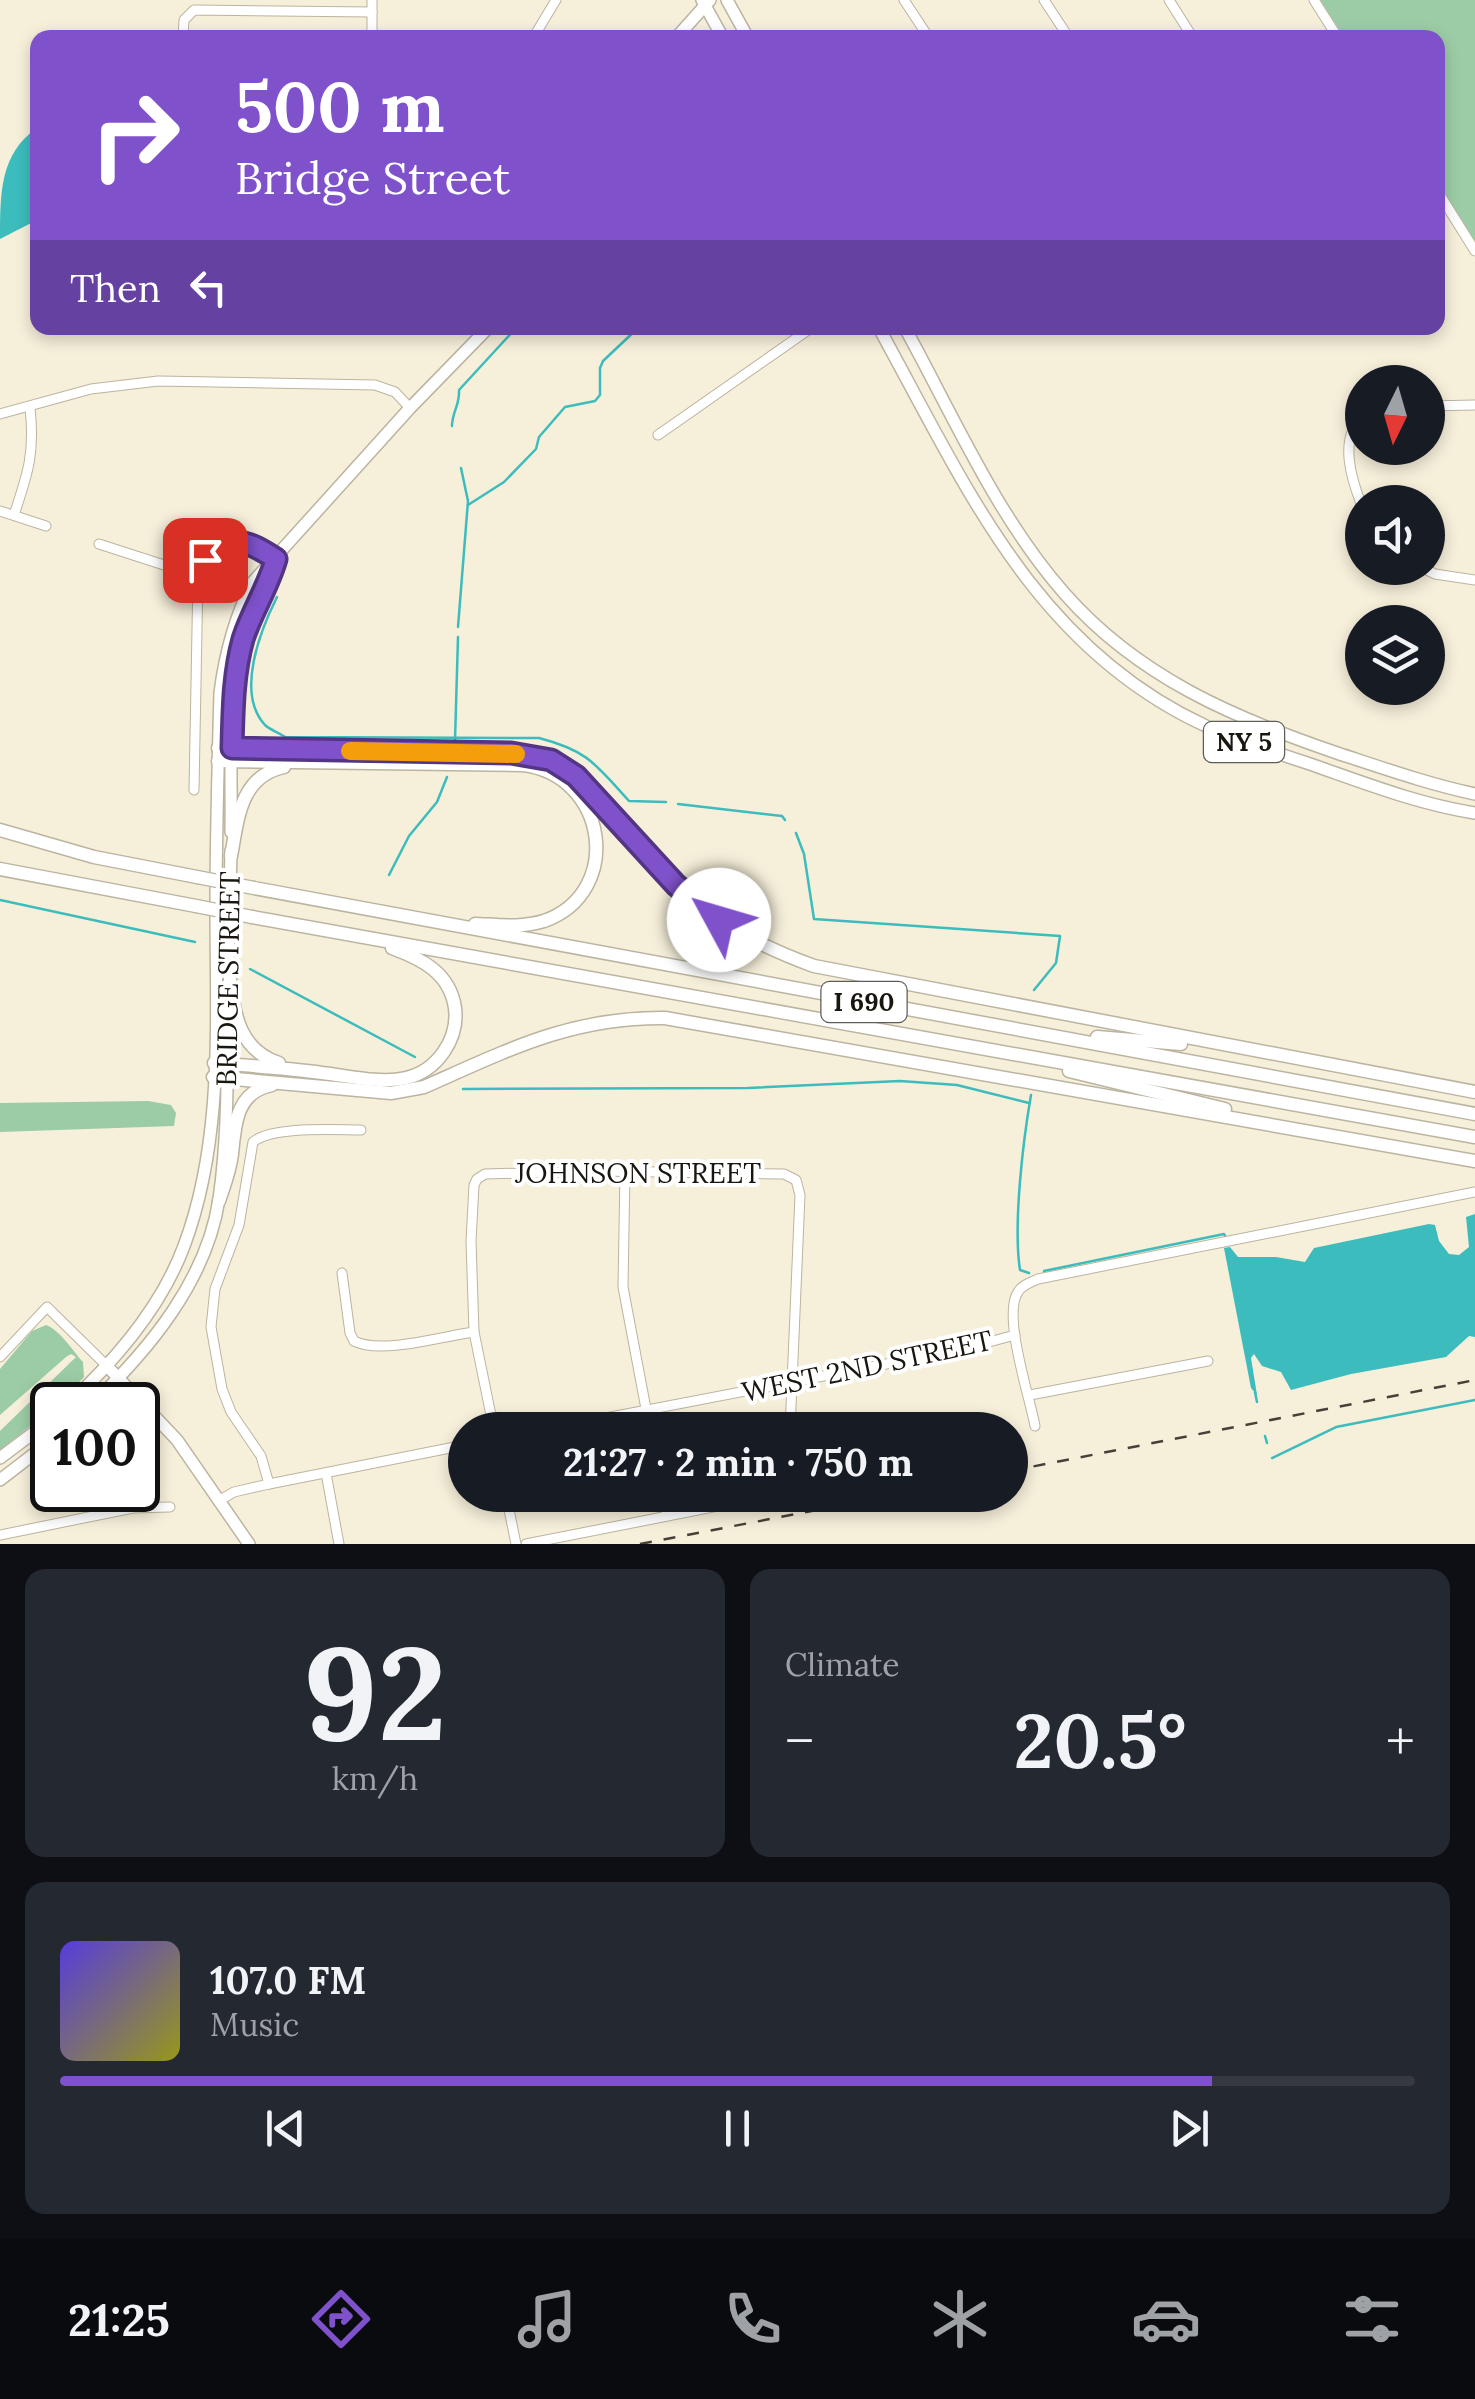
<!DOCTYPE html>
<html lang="en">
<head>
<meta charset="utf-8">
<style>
  :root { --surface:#171b24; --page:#242831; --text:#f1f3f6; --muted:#9ea1a6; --line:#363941; --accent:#7f52cb }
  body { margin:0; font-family:Lora,serif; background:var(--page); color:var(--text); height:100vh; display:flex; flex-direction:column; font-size:38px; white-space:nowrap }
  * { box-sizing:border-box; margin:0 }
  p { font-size:32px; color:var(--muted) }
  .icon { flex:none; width:55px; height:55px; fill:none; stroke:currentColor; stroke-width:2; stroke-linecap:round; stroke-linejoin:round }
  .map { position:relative; height:1544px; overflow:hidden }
  .sheet { display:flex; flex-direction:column; gap:25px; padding:25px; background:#0d0f14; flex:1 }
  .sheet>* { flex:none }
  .top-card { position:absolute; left:30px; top:30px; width:1415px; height:305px; border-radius:20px; box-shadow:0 5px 15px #0003; background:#7f52cb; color:#fff; overflow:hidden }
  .needle { width:65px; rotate:185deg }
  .controls { position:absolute; left:1345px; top:365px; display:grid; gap:20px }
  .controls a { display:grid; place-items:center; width:100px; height:100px; border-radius:50%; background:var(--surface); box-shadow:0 5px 15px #0003; font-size:50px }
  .speed { position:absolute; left:30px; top:1382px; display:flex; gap:20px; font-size:50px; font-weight:700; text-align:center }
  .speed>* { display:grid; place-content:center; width:130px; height:130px; border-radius:50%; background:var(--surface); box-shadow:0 5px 15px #0003; line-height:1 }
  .speed .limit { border:5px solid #111; border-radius:15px; background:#fff; color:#111 }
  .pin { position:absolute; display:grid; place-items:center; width:85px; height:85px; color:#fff; margin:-42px; border-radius:20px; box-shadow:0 5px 15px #0006 }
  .me { position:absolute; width:110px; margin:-55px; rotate:309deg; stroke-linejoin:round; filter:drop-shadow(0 0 8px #0008) }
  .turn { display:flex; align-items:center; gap:35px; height:210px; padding:0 40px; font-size:45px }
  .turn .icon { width:130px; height:130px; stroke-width:2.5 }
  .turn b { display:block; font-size:70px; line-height:85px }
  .then { display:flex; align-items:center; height:95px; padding:0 40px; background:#0003; gap:20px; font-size:38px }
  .big { font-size:75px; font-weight:700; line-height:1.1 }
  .sheet .tile { flex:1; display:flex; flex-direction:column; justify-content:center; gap:15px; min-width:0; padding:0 35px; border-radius:20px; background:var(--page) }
  .sheet .dial { align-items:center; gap:0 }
  .dial b { font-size:130px; line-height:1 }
  .song { display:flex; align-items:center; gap:30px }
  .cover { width:120px; height:120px; border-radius:15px; background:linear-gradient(135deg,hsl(250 70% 55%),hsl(60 70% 35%)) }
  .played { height:10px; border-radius:5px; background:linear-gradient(90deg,var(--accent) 85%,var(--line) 85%) }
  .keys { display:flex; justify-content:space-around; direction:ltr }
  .heat { display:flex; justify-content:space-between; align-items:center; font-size:55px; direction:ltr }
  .sheet .tiles { flex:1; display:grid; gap:25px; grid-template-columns:1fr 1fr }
  .tile:last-child { grid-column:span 2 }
  .trip { position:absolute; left:448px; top:1412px; width:580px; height:100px; border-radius:50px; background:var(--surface); box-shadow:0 5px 15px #0003; font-weight:700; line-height:100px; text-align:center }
  .tab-bar { display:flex; height:160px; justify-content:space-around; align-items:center; background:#090b0e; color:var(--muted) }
  .tab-bar .icon { width:70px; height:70px }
  .tab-bar .selected { color:var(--accent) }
  .tab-bar b { font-size:45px; color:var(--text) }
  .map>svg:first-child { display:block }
</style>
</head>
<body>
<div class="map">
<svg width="1475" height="1544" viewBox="0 0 1475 1544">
  <rect width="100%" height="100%" fill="#f6efda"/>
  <g fill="#9ccca5">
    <path d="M1320,0H1475V241L1438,183V38L1344,37Z"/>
    <path d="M148,1101L171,1105L176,1113L174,1126L0,1132V1103Z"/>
    <path d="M46,1325C60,1330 72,1350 83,1362L84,1377L57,1405L0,1450V1431L76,1357L71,1354L66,1357L0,1415V1369L32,1331Z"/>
  </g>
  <g fill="#3cbcbd">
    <path d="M37,128V220L0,239C0,192 0,154 37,128Z"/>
    <path d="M1475,1214V1337L1469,1336L1446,1357L1351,1374L1291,1390L1281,1372L1262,1366L1254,1354L1251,1358L1257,1395L1251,1388L1224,1248L1230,1247L1238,1257H1276L1305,1262L1314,1248L1429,1224L1435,1225L1439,1241L1449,1254L1459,1255L1469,1247L1466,1217Z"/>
  </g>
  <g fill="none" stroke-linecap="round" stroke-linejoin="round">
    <g stroke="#3cbcbd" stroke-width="2.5">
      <path d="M452,426C452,412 460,405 459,390L516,328"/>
      <path d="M468,505L504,482L536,449L539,437L565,407L595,401L600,395V368L603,361L638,328"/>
      <path d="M277,597C261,629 235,693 265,725C270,730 280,733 285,737L539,738C589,751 596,765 629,801L666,802"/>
      <path d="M458,627L468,501L461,468"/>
      <path d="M455,740L458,637"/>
      <path d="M678,804L782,816L785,820"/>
      <path d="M796,833L804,854L814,919L1060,936L1056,963L1034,990"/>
      <path d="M389,875L409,836L437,802L447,777"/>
      <path d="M0,900L195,942"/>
      <path d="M250,969L415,1057"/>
      <path d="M463,1089L748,1088L900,1081L957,1085L1029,1103"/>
      <path d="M1044,1271L1224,1234L1226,1238"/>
      <path d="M1029,1273L1020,1270C1013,1225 1023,1141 1031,1095"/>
      <path d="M1255,1392L1257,1402"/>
      <path d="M1265,1436L1267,1443"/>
      <path d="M1272,1458L1336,1427L1475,1400"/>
    </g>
    <g stroke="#bbb4a0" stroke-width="11">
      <g id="minor">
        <path d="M904,0L929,38"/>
        <path d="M1044,0L1069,38"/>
        <path d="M1169,0L1193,38"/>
        <path d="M1314,0L1338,38"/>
        <path d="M183,38L184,20L194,10L372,12"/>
        <path d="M372,38V0"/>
        <path d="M533,38L556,0"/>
        <path d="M1438,192L1475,251"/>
        <path d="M1428,406L1475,405"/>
        <path d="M0,414L91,389L158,381L375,385L395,392L410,408"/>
        <path d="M1362,418C1338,439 1352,481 1362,506"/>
        <path d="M658,435L811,328"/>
        <path d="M0,511L46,526"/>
        <path d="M14,515C28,473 35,453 30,408"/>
        <path d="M99,544L198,576C204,555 225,538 248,543C258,545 267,553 276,559"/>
        <path d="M1423,568L1435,574L1475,580"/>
        <path d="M194,790L198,576"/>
        <path d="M625,1172L623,1287L650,1430"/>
        <path d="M342,1273L350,1333L354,1341C381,1355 443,1336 474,1332"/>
        <path d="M0,1357L47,1307L106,1365"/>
        <path d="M1030,1395L1208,1361"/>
        <path d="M1035,1426C1030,1398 1002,1315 1018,1292C1022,1285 1031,1282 1038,1279L1475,1192"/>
        <path d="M494,1430L474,1332L471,1241L474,1185L477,1179L485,1174L598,1171L784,1174L796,1180L800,1195L790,1430"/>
        <path d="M543,1430L959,1350L1015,1335"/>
        <path d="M326,1473L339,1544"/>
        <path d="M269,1484L261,1456L231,1412L222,1389L211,1327L215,1289L239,1225L253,1142C273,1126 334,1130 361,1130"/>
        <path d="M506,1495L516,1544"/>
        <path d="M662,1495L667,1516"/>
        <path d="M220,1500L234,1492L269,1484L465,1445"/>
        <path d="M0,1535L133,1508L170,1507"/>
        <path d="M526,1544L774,1495"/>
      </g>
    </g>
    <g stroke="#bbb4a0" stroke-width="14">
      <g id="major">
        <path d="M702,0L723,38"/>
        <path d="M727,0L748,38"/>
        <path d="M676,38L710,0"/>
        <path d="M879,328C965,484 1034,647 1206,726C1239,741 1273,752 1307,763C1362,782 1417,804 1475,813"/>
        <path d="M905,328C954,417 997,517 1065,594C1138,677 1234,718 1337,753C1383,768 1428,784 1475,794"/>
        <path d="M231,832C232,770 227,704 242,644C249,615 267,591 275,563"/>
        <path d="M228,972L231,851"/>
        <path d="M106,1365L177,1440L249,1544"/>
        <path d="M67,1405C115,1361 161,1308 184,1246C224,1140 216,1019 216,907C216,836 218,764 220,693C225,654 234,619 252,583L410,408L488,328"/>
        <path d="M91,1405C149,1350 207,1280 219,1199C229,1130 227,1060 228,991"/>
        <path d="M0,1458L52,1419"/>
        <path d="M0,1480L52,1440"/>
      </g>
    </g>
    <g stroke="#bbb4a0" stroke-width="15">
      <g id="highway">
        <path d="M218,748L535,756C592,772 633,843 675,884C715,923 762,947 814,966L1475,1092"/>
        <path d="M218,761L523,765C607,775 625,892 544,921C521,928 498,925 475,924"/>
        <path d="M0,830L94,857L197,877"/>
        <path d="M231,856C238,819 240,776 284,767"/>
        <path d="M0,869L196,906"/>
        <path d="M254,888L1475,1114"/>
        <path d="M252,917L1475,1137"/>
        <path d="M228,965C234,1006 234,1048 279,1063"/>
        <path d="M1097,1037L1181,1044"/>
        <path d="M214,1063C250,1066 286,1068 322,1073C349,1076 380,1084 406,1078C437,1071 459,1039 455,1008C450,973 422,959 392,948"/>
        <path d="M1069,1071L1225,1109"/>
        <path d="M213,1077L391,1093L424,1087C508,1050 571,1017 665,1018L1475,1161"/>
        <path d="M219,1201C224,1186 230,1171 232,1154C235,1124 236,1092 272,1085"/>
      </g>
    </g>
    <use href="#minor" stroke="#fff" stroke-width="9"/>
    <use href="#major" stroke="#fff" stroke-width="11"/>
    <use href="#highway" stroke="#fff" stroke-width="12"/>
    <g stroke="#454138" stroke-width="2.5" stroke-dasharray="12 12" stroke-linecap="butt">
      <path d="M1010,1471L1475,1380"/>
      <path d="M640,1544L895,1495"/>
    </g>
    <g stroke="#bbb4a0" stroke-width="15" stroke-linecap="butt">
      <g id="highway-bridge">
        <path d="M197,877L254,888"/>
        <path d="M196,906L252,917"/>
      </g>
    </g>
    <use href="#highway-bridge" stroke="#fff" stroke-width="12"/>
  </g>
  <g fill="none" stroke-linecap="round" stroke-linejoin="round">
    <g stroke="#533584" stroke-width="25">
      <path id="route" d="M205,560C233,534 247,540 276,559C268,587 252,611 243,639C233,675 233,712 232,748L511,753L551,760L576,776L676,885L719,920"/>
    </g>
    <use href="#route" stroke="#7f52cb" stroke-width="18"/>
    <path stroke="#f59e0b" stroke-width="18" d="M350,751L516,754"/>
  </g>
  <g text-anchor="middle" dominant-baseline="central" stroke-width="8" stroke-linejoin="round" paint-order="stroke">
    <g fill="#fff" stroke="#5e5c57" stroke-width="2.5">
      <rect x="1204" y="722" width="80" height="40" rx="8"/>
      <rect x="821.5" y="982" width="85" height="40" rx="8"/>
    </g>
    <g font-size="25" font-weight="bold" fill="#19160f">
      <text x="1244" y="742">NY 5</text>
      <text x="864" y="1002">I 690</text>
    </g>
    <g font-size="28" fill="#19160f" stroke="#fff">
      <text transform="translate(228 979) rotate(-89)">BRIDGE STREET</text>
      <text x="638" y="1173">JOHNSON STREET</text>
      <text transform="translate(867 1366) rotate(-12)">WEST 2ND STREET</text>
    </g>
  </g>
</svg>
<div class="controls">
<a><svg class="needle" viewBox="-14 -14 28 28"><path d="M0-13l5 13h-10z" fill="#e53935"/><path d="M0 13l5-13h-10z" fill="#9ea1a6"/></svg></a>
<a><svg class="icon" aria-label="sound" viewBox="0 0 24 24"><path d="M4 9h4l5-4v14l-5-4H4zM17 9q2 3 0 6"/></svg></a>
<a><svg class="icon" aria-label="layers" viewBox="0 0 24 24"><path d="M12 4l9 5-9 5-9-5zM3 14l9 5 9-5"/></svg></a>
</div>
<div class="speed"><div class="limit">100</div></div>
<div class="pin" style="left:205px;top:560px;background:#d93025"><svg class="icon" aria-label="arrive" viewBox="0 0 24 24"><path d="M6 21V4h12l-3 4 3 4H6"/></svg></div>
<svg class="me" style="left:719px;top:920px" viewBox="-20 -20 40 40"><circle r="19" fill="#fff"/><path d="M0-13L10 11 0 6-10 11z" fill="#7f52cb"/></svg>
<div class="trip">21:27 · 2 min · 750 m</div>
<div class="top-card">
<div class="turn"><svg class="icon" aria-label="right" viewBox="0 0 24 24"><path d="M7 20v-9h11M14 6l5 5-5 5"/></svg><div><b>500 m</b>Bridge Street</div></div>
<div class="then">Then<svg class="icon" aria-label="left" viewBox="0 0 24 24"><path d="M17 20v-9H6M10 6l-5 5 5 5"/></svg></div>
</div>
</div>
<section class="sheet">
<div class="tiles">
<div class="tile dial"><b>92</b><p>km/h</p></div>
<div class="tile"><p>Climate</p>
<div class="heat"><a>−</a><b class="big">20.5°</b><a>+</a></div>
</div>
<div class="tile">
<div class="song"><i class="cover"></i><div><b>107.0 FM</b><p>Music</p></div></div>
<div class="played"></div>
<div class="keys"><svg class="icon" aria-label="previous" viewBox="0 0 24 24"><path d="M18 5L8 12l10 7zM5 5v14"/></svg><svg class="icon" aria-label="pause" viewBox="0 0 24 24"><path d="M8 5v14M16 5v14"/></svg><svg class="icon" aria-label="next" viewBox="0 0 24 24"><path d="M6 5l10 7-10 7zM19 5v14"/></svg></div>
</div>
</div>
</section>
<nav class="tab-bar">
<b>21:25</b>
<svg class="icon selected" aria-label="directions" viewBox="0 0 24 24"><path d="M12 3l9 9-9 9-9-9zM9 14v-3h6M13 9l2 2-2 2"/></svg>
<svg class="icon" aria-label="music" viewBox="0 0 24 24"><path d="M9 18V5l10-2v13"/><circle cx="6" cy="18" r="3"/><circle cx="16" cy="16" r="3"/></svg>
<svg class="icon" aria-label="phone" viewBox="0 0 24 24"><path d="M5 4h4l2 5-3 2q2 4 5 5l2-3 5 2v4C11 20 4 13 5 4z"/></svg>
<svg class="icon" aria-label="climate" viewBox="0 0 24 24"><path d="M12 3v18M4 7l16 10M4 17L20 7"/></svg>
<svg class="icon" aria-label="car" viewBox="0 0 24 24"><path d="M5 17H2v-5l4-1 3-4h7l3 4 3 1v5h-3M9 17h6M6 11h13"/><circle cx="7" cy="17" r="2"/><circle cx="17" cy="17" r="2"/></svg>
<svg class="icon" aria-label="filters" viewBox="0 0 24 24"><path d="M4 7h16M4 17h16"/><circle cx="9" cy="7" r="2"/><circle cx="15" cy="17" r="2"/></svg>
</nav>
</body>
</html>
